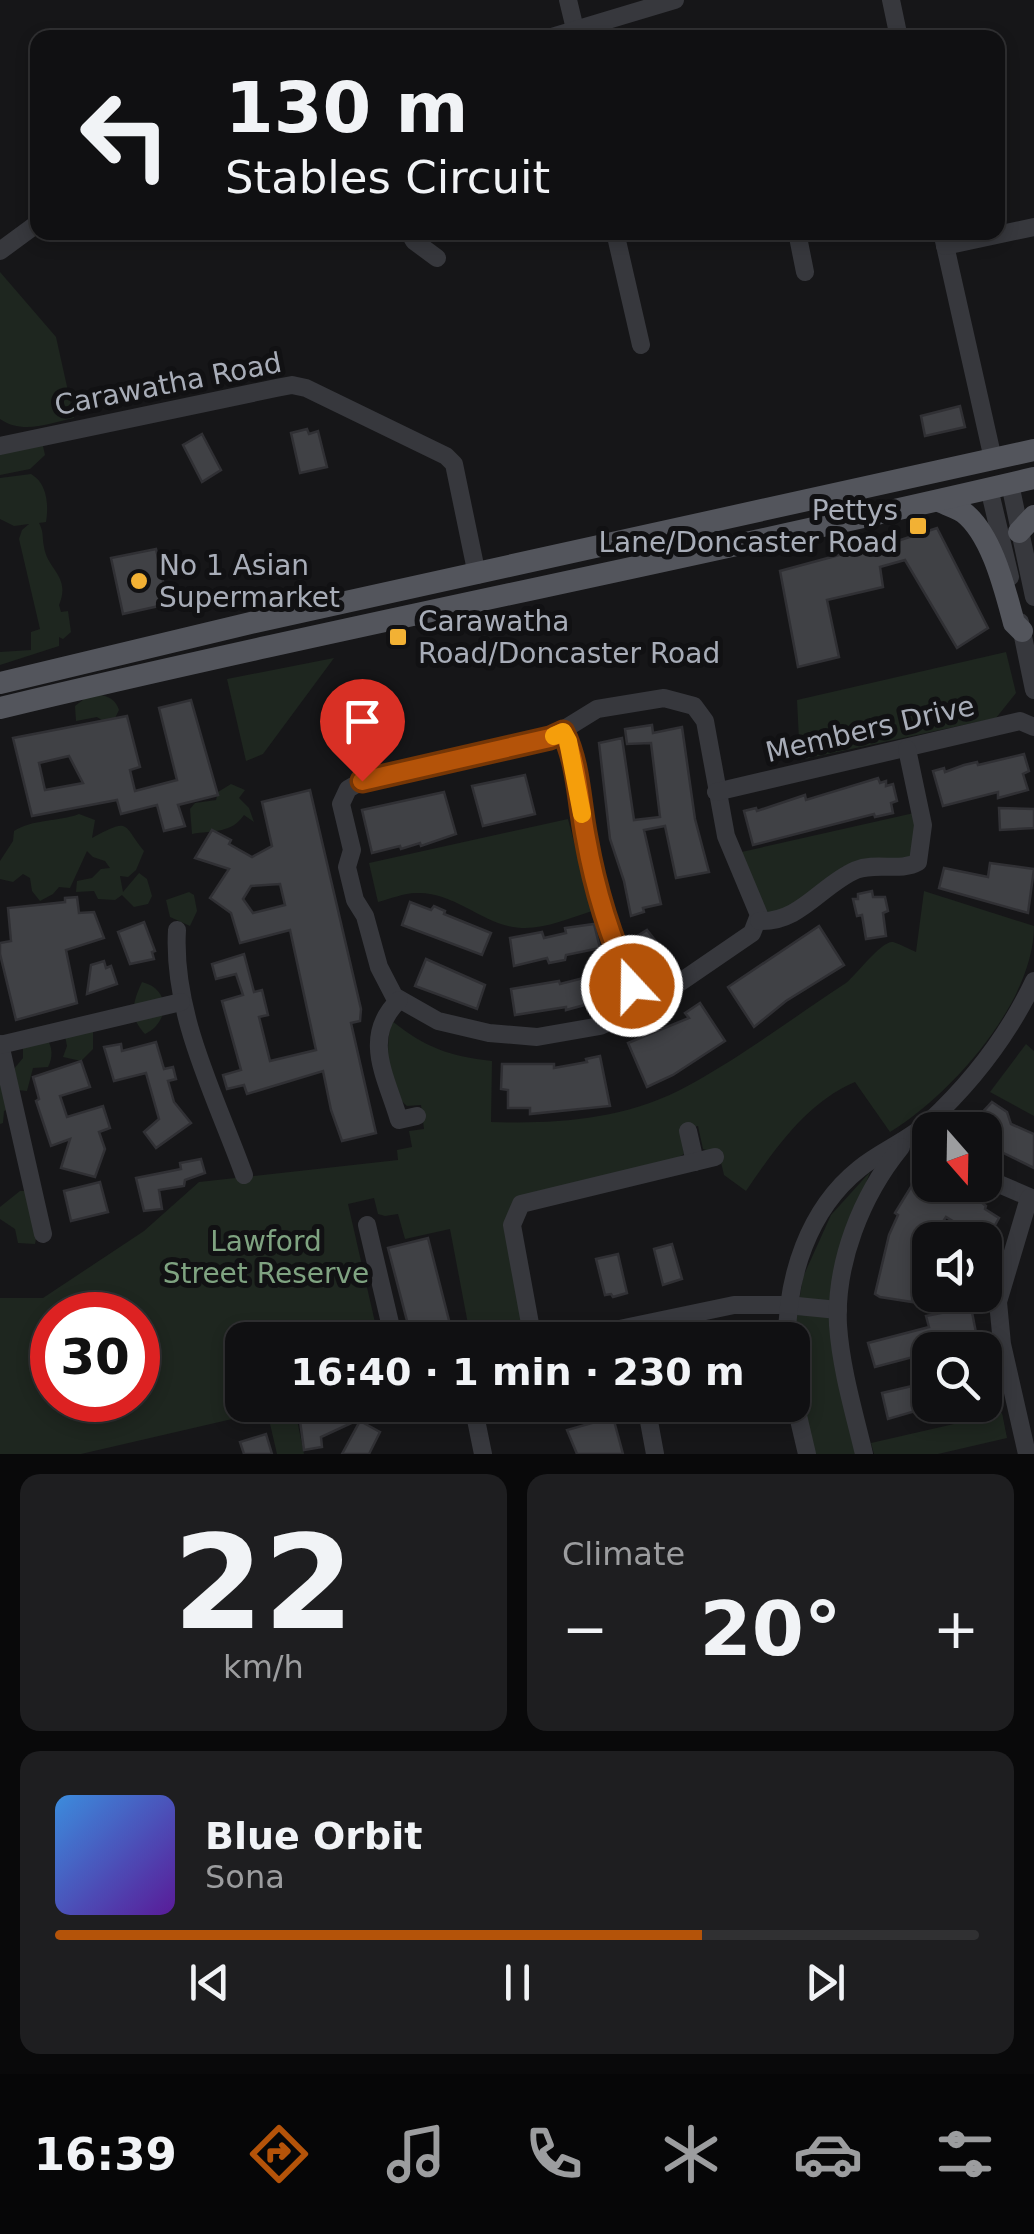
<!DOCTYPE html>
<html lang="en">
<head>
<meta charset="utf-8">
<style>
  :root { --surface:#101012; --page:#1e1e20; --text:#f1f3f6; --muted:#9c9d9f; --line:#303032; --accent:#b45309 }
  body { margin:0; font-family:"DejaVu Sans",sans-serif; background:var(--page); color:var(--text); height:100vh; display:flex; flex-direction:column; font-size:38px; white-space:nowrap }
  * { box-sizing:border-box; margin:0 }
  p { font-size:32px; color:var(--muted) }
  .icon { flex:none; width:55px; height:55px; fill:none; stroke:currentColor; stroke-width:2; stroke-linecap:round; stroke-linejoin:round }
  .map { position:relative; height:1454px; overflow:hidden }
  .panel { display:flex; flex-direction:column; gap:20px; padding:20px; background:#09090a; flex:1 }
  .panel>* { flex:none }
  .guide { position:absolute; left:30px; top:30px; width:975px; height:210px; border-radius:20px; box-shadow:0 5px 15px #0003,0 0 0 2px var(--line); background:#101012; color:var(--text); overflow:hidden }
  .needle { width:65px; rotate:160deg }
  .tools { position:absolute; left:912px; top:1112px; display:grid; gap:20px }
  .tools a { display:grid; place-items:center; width:90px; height:90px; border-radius:20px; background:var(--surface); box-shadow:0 5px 15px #0003,0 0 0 2px var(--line); font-size:50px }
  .speed { position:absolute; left:30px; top:1292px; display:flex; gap:20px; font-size:50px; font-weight:700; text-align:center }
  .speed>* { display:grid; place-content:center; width:130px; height:130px; border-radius:50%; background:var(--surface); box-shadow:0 5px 15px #0003,0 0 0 2px var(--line); line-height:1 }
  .speed .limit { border:15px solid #d22; background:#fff; color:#111 }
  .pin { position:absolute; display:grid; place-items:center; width:85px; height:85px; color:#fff; margin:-102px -42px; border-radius:50% 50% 50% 0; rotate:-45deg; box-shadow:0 0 10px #0007 }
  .pin .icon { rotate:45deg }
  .me { position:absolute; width:110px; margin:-55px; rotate:339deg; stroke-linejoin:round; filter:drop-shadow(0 0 8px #0008) }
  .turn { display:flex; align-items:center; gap:35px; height:210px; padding:0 30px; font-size:45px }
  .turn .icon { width:130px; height:130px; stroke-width:2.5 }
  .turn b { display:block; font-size:70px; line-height:85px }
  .big { font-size:75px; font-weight:600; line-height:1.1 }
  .panel .card { flex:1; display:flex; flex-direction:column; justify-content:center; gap:15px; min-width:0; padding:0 35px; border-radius:20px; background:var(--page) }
  .panel .dial { align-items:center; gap:0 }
  .dial b { font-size:130px; line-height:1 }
  .song { display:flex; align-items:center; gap:30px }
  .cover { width:120px; height:120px; border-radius:15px; background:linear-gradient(135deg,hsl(210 70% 55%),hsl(270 70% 35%)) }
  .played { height:10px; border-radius:5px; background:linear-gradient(90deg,var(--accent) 70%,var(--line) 70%) }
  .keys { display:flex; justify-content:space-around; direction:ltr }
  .heat { display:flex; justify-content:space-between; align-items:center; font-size:55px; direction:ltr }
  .panel .tiles { flex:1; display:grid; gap:20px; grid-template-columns:1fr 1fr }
  .card:last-child { grid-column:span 2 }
  .trip { position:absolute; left:225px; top:1322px; width:585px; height:100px; border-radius:20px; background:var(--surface); box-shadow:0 5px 15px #0003,0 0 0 2px var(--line); font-weight:600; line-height:100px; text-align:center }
  .tab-bar { display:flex; height:160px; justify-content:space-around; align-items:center; background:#060607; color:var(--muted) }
  .tab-bar .icon { width:70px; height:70px }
  .tab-bar .selected { color:var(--accent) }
  .tab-bar b { font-size:45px; color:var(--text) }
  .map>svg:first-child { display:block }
</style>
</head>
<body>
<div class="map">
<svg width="1034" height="1454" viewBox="0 0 1034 1454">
  <rect width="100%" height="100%" fill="#161618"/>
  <g fill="#1e261f" fill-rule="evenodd">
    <path d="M0,272L56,337L74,418C49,423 23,435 0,419Z"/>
    <path d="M0,442L43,446L45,455L30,469L0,475Z"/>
    <path d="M31,474C47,483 49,505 46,522L39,523C44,532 42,537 44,547C48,571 71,576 59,605L61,612L68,611L71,632L63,639L59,637V646L0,665V652L31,650V632L40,629L19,539L22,530L29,524L14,526L0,519V478Z"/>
    <path d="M1006,652L1016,693L996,718L800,760L797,700Z"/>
    <path d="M334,658L263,754L246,761L227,679Z"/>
    <path d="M92,693C105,696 114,696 119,710L114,720L105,722L97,717L76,721L75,706Z"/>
    <path d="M231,784L245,790L239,798L249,808L254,822L244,815C231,834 213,830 192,834L190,809L195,803L216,800L218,792Z"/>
    <path d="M914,813L915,854L902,860L867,859L842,867L837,876L775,916L766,911L737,853Z"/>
    <path d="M79,814L95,820L92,838C131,817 122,824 144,851L136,870L128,877L120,876L123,892L139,873L147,879L152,896L148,904L134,907L122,895L115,900L98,899L94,891L76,892L77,881L92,878L101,869L110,868L105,861L93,857L87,851L70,888L59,887L53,894L40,901L32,891L30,878L23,874L13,882L0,879V861L13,841L14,831C32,819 58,822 79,814Z"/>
    <path d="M568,819L592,911C570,918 545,929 522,928C485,927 455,891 416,893C404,893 390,899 378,902L369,863Z"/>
    <path d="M924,891L1034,926C1034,1002 951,1095 890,1132L855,1082C807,1102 774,1150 746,1191L724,1175L719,1154L703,1149L698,1126L681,1130L684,1154L677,1158L519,1199L524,1332L471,1340L450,1229L405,1239L398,1214L385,1216L378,1214L374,1198L348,1204L379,1340H242V1405H294L304,1454H277L267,1411L81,1454H0V1298H43L144,1231L199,1182L398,1160L397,1150L412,1147L409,1131L424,1129L421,1105L407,1106C386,1089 385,1045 392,1021C426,1048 449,1056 492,1061L491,1122C554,1124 619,1120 678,1091C736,1061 791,1019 846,983C857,974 882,940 893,942C900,944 909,949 916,952ZM52,1315H138V1400H52Z"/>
    <path d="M189,892L194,895L197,911L190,926L170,917L166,900Z"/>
    <path d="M142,982C171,989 170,1022 145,1034C128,1016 133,1002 142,982Z"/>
    <path d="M82,1029L93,1032V1049L81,1061L63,1057L67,1046L65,1036Z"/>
    <path d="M46,1038C53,1046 53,1058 48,1067L33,1068L27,1091L17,1090L21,1104L4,1111L3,1123L0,1124V1069L8,1076L23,1058V1048Z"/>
    <path d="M1026,1044L1034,1051V1116L990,1092Z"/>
    <path d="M870,1172L836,1265L858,1454H813L796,1382L794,1333L803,1277L831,1215Z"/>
    <path d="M20,1191H28L37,1233L35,1244L18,1243L15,1229L0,1219V1207Z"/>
    <path d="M1002,1413L1007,1438L938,1454H874L871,1443Z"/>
  </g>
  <g fill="#404145" stroke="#303034" stroke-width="2.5" fill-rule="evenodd">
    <path d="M960,406L965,427L925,436L921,416Z"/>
    <path d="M307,429L309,434L318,431L327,467L300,473L291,433Z"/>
    <path d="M202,434L221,470L202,482L183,445Z"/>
    <path d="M937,528L988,628L957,648L905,560L880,567L883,587L827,600L839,657L798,667L780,571L876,545V548Z"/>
    <path d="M156,549L168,604L123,614L111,558Z"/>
    <path d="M191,700L218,795L178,805L185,826L164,831L157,805L121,814L117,800L32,816L13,738L127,716L140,767L130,770L135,791L177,780L159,708ZM69,756L83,783L45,790L39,763Z"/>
    <path d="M652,725L653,733L682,727L695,819L709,872L676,878L665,826L644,830L661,904L643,908L644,912L631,916L624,881L610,839L599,743L622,738L634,820L660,817L651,743L627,744L625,729Z"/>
    <path d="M1024,754L1029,771L1023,774L1028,790L998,798V792L994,793L943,806L933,771L944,768L945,772L964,765L977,762L978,765Z"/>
    <path d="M525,775L535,814L483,826L472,786Z"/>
    <path d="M878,778L880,783L886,781V786L893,784L897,801L891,803L893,813L875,817L874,814L753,845L744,811L756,808L757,811L805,795L806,800Z"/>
    <path d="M310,790L361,1009L360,1021L351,1023L376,1133L342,1141L331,1110L323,1071L247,1094L244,1085L227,1089L223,1075L241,1070L222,1001L243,995L236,974L216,979L212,964L244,954L254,992L262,990L268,1015L259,1017L270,1061L316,1050L290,930L240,943L231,913L210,898L229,869L195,858L212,830L231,840L229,844L252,857L272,846L262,802ZM280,884L285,905L253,913L243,899L251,886Z"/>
    <path d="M444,792L456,834L421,846L420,843L401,849L400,846L372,853L362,810Z"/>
    <path d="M999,808L1034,809V828L1000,830Z"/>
    <path d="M990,863L1034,869L1028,913L939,888L944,868L988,877Z"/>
    <path d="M872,891L873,897H885L888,911L883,913L886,936L866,939L862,915L857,916L853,899H858V894Z"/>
    <path d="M77,897L79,913L94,912L104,938L66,950L77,1003L16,1020L0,954V943L11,941L8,908L65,902V898Z"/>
    <path d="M410,902L431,910L434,906L445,911L444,914L491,933L482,955L402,925Z"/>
    <path d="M144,922L155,951L152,952L154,959L130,964L118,932Z"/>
    <path d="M594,924L600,948L566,955L565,960L549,963L547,958L514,966L510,938L542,932L544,938L566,933L565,928Z"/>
    <path d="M819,926L844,965L786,1001L754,1027L728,987Z"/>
    <path d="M647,930L673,963L656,976L634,938Z"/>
    <path d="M426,959L485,985L477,1009L415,986Z"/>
    <path d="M104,961L106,968L111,966L117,984L87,994L91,965Z"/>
    <path d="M611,971L618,996L566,1010V1007L515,1015L511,989L559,981L560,984Z"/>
    <path d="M700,1003L725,1041L673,1075L647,1087L628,1043L689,1018L685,1013Z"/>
    <path d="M156,1042L164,1069L173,1067L176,1079L168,1081L174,1102L191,1123L156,1148L144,1132L159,1119L146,1073L114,1081L104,1047L121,1044L122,1051Z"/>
    <path d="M600,1056L610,1106L530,1114V1108H508V1090L501,1089L502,1064H554V1068L587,1062L586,1059Z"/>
    <path d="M81,1061L90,1087L60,1096L67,1117L103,1106L110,1128L99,1132L105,1149L95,1177L61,1168L70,1139L51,1146L36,1101L39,1099L33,1077Z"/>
    <path d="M992,1102L1007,1112L1011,1124L1034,1134V1168L985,1144V1130H966Z"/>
    <path d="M201,1159L205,1173L185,1180L184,1186L159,1190L162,1209L144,1211L136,1178L181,1169L180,1163Z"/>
    <path d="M922,1169L930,1174V1185H959L955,1190L973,1201L976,1198L986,1206L985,1209L999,1218L986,1241L946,1217L931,1240L924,1237L913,1282L912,1302L880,1297L875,1294L889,1235L898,1215L895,1213Z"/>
    <path d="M100,1182L108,1212L71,1221L64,1191Z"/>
    <path d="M428,1238L454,1340H412L388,1248Z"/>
    <path d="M672,1244L682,1279L663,1285L654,1249Z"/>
    <path d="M618,1254L627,1293L613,1297L611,1294L605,1295L596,1259Z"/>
    <path d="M971,1307L979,1348L919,1350L921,1355L875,1367L868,1343L929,1327L926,1316Z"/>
    <path d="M719,1328H737V1331L760,1328L762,1340H687V1334Z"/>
    <path d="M925,1383L933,1406L888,1419L882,1393Z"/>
    <path d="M335,1405L358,1420L321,1437L322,1447L304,1450L300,1421L328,1416Z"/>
    <path d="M613,1417L623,1454H577L567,1430Z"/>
    <path d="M360,1421L380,1432L369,1454H342Z"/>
    <path d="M266,1434L272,1454H244L240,1442Z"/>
  </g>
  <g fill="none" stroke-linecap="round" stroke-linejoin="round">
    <g stroke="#37383d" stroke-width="18">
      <path d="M568,0L575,29"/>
      <path d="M891,0L899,38"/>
      <path d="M548,38L675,0"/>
      <path d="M409,232L414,241L437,258"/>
      <path d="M615,232L641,345"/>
      <path d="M797,232L805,272"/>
      <path d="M942,232L993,459"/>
      <path d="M945,246L1034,227"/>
      <path d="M0,251L38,223"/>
      <path d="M0,446L276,388L292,385L306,388L446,456L454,464L477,575"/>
      <path d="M1010,484L1034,597"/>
      <path d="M989,488L1010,577"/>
      <path d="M1020,622L1034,690"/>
      <path d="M664,698L694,706L705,721L726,836L759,915L752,933L644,1007L600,1026L537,1037L489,1033L438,1021L394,996L379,967L365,916L355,900L347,867L352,850L341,804L348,789L362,781L550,738L597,709Z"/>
      <path d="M563,732C579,764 579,803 586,838C596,896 615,957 644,1007"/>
      <path d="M716,792L1020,721L1034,727"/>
      <path d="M759,921C800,923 821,885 856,870C876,862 901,872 918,862L923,825L907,749"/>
      <path d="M177,930C172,1015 216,1097 244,1175"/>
      <path d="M399,1000C361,1037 386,1076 399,1120L417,1116"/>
      <path d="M0,1044L43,1234"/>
      <path d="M0,1045L181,1002"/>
      <path d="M688,1131L695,1162"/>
      <path d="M985,1178L1034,1199"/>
      <path d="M367,1225L394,1340"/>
      <path d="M533,1340L512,1225L521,1204L715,1157"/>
      <path d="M567,1340L734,1305H787L838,1310"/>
      <path d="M787,1340C787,1277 808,1210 859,1169C881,1151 908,1141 929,1122C972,1082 1009,1034 1034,981"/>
      <path d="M792,1390L807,1454"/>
      <path d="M473,1405L483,1454"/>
      <path d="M646,1405L655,1454"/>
      <path d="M864,1454C854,1412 841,1369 838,1325C835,1263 861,1196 901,1147"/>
      <path d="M1027,1454L1002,1344L998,1302L1029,1198"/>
    </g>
    <g stroke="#53555c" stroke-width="22">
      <path d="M941,502C948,505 957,508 963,512C992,534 1005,590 1014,623L1022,631"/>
      <path d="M1019,532L1034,516"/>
      <path d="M0,683L255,622L1034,450"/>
      <path d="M0,708C343,626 690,559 1034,478"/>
    </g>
  </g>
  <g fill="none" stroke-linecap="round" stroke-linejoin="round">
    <g stroke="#753606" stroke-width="25">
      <path id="route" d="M362,781L550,738L563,732C579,764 579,803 586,838C595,889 611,940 632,986"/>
    </g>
    <use href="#route" stroke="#b45309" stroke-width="18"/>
    <path stroke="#f59e0b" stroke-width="18" d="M554,736L563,732L568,741L582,814"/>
  </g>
  <g fill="#f2b134" stroke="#111113" stroke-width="4">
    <rect x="908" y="516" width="20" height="20" rx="5"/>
    <circle cx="139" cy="581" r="10"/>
    <rect x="388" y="627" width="20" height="20" rx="5"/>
  </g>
  <g text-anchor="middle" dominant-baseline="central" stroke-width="10" stroke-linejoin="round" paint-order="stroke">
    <g font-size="28" fill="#a8adb8" stroke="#111113">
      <text transform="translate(168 384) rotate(-11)">Carawatha Road</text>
      <text transform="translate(870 729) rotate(-13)">Members Drive</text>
    </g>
    <g font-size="28" fill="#a8adb8" stroke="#111113" text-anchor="start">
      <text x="898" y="510" text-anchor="end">Pettys<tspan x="898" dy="32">Lane/Doncaster Road</tspan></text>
      <text x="159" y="565">No 1 Asian<tspan x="159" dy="32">Supermarket</tspan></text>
      <text x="418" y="621">Carawatha<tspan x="418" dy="32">Road/Doncaster Road</tspan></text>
    </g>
    <g font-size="28" fill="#7fa381" stroke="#111113">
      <text x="266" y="1241">Lawford<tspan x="266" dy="32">Street Reserve</tspan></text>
    </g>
  </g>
</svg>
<div class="tools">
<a><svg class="needle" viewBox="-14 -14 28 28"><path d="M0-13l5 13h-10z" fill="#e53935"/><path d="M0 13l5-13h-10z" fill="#9c9d9f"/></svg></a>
<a><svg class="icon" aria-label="sound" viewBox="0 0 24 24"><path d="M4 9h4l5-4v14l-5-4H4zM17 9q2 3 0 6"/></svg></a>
<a><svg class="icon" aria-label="search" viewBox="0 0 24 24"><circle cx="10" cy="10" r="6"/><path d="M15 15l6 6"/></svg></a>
</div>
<div class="speed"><div class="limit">30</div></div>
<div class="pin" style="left:362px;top:781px;background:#d93025"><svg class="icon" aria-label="arrive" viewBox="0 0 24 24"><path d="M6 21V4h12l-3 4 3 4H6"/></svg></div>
<svg class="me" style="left:632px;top:986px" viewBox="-20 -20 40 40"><circle r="17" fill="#b45309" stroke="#fff" stroke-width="3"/><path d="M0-11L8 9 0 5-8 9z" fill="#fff"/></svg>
<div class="trip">16:40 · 1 min · 230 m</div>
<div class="guide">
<div class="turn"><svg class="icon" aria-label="left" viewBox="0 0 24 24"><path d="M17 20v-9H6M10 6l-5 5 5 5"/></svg><div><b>130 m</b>Stables Circuit</div></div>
</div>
</div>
<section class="panel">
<div class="tiles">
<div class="card dial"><b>22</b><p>km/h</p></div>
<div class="card"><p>Climate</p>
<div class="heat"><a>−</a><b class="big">20°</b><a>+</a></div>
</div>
<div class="card">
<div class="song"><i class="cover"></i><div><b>Blue Orbit</b><p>Sona</p></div></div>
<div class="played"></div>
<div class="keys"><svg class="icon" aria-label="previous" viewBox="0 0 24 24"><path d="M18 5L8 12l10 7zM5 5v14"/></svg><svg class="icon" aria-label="pause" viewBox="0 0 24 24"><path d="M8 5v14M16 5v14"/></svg><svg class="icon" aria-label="next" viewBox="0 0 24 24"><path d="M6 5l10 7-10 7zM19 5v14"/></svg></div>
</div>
</div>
</section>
<nav class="tab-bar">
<b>16:39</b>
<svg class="icon selected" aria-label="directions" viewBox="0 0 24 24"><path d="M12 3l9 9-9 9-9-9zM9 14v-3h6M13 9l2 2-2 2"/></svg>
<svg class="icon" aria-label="music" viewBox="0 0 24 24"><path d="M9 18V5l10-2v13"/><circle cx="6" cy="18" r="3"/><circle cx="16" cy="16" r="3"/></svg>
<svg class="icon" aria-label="phone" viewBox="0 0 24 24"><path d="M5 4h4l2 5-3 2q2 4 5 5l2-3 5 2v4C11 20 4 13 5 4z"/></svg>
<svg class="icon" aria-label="climate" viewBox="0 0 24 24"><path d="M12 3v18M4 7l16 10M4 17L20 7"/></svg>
<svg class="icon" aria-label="car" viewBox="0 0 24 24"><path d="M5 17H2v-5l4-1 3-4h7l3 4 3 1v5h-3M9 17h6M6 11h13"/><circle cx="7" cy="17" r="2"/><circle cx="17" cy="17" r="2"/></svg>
<svg class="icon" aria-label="filters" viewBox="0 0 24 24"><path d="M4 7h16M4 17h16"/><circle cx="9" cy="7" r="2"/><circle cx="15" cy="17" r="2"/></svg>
</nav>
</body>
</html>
